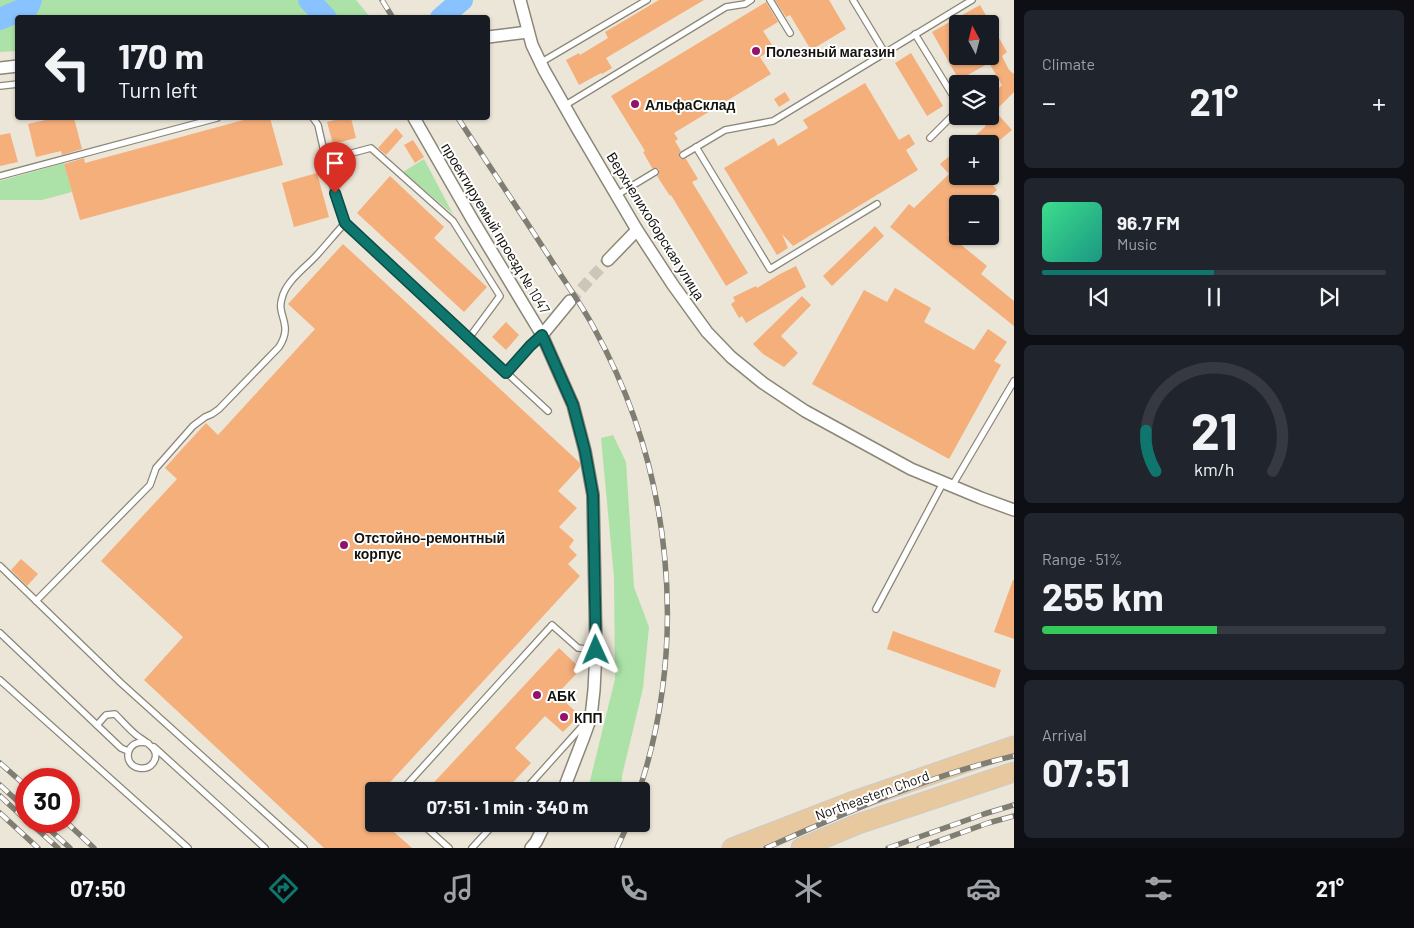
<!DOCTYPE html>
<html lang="en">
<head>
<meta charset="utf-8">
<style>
  :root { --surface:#171b24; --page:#20242c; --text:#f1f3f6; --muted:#9ea1a6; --line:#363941; --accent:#0f766e }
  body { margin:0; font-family:Barlow,sans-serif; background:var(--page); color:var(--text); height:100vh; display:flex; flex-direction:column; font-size:19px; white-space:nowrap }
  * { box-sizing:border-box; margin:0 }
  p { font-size:16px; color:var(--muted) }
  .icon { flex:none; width:28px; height:28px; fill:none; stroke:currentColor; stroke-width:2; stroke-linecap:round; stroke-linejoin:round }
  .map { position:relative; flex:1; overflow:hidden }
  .panel { display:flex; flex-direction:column; gap:10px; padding:10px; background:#0d0f14; width:400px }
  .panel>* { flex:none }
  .hud { position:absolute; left:15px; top:15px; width:475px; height:105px; border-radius:5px; box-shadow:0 1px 4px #0004; background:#171b24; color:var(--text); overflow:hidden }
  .needle { width:32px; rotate:353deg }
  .fabs { position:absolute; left:949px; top:15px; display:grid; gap:10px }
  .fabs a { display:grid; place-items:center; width:50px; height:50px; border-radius:5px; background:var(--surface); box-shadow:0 1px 4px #0004; font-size:25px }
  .speed { position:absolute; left:15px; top:768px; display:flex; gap:10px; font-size:25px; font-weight:700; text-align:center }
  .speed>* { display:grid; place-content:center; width:65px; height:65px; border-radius:50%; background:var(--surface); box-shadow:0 1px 4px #0004; line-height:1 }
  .speed .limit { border:8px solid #d22; background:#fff; color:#111 }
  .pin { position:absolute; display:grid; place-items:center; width:42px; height:42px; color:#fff; margin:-51px -21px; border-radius:50% 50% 50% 0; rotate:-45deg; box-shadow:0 0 5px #0007 }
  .pin .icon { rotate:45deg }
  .me { position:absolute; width:55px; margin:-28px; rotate:359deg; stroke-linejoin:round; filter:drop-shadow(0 0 4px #0008) }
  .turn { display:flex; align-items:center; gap:18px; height:105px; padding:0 20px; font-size:22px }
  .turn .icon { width:65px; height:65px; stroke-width:2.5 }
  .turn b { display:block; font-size:35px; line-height:42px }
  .big { font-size:38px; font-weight:700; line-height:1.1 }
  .panel .widget { flex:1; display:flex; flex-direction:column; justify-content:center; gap:8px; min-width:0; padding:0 18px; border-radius:8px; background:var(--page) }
  .panel .dial { align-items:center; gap:0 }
  .dial svg { height:130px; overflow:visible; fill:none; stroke:var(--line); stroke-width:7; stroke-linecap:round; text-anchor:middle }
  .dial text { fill:var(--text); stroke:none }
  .song { display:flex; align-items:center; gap:15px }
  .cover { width:60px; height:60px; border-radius:8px; background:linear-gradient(135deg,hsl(150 70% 55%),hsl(170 70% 35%)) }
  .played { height:5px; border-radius:2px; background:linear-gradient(90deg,var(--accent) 50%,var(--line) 50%) }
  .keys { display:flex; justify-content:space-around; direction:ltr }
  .heat { display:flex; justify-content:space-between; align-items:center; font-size:28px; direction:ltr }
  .charge { height:8px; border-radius:4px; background:linear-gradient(90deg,#34c759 51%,var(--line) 0) }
  .trip { position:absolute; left:365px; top:782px; width:285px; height:50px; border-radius:5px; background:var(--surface); box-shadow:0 1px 4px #0004; font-weight:700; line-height:50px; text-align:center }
  .dock { display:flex; height:80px; justify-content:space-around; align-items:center; background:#090b0e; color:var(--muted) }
  .dock .icon { width:35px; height:35px }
  .dock .selected { color:var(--accent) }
  .dock b { font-size:22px; color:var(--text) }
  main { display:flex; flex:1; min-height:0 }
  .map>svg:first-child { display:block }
</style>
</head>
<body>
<main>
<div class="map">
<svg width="1014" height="848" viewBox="0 0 1014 848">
  <rect width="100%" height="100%" fill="#ebe6d7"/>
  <g fill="#ace2a7">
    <path d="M0,0H356L370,17L18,18L17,51L0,52Z"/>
    <path d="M424,159L453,214L403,172Z"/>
    <path d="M64,163L72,192L42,200H0V181Z"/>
    <path d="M613,435L626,462L634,587L649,627L643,688L622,776L621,791H591L588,789L615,679L614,577L601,438Z"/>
  </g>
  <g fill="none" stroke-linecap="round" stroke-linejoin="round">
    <g stroke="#88c2ff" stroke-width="22">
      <path d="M309,0L326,18"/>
      <path d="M441,18L462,0"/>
      <path d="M0,19L28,7L31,0"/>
    </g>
  </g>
  <g fill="#f4af7b" fill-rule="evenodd">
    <path d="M659,0H704L606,58L612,68L602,74L601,73L579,85L566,60L579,53L580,55L608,38L605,32Z"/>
    <path d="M775,0H829L846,29L811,50L790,15L786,17Z"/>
    <path d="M766,2L778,22L763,31L774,48L760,57L771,74L674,133L678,139L675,141L681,151L679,153V157L681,159H686L698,179L692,182L748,273L726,286L671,195L670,196L657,176L659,174V170L657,168H652L643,152L645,151L611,96Z"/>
    <path d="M980,5L1007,52L1002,56L1009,70L1014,74V92L995,111L1012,130L990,148V144H966L986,126L976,116H990V97L1002,85L989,63L959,80L932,32ZM958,24H990V56H958Z"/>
    <path d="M911,53L943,106L927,116L895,63Z"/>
    <path d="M865,83L899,140L909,134L915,144L906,150L918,170L793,246L782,234L788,248L777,255L724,168L774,138L778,146L808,128L803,120Z"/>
    <path d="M785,92L790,100L779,107L774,99Z"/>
    <path d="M54,118H74L82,149L62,155L61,151L36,157L28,124Z"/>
    <path d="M251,118H270L283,165L80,220L64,164L84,158L85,163Z"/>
    <path d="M342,118H351L356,138L333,144L327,122Z"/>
    <path d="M396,128L403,136L386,155L378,148Z"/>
    <path d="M10,133L18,162L0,166V135Z"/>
    <path d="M413,140L424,157L415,163L404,145Z"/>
    <path d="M958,149V176H985L997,190L982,204H958V226L948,234L987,266L981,274L1014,301V326L890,227L909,204L914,208L949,174L940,164Z"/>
    <path d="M317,173L329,217L294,227L282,183Z"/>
    <path d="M390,176L444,227L434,238L487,287L464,312L357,213Z"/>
    <path d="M875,226L884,236L832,286L823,276Z"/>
    <path d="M343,244L580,463V467L558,491L577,508L559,527L574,540L569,547L577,555L568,564L580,576L382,791H374V800L367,807L374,813V824H385L412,848H324L144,680L183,637L101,561L177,479L165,468L181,450L206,423L218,435L315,329L288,304Z"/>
    <path d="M796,266L806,287L746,323L742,316L739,318L731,304L735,301L733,297L756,286L757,288L780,274Z"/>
    <path d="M895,288L931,308L924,322L974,350L988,329L1007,342L994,361L1001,365L949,459L812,384L864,290L887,302Z"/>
    <path d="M802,296L811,305L781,336L798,353L784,367L763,354L753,344Z"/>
    <path d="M506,322L519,335L506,350L492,337Z"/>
    <path d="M21,559L38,574L27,586L11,570Z"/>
    <path d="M1013,580H1014V639L994,632Z"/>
    <path d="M893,631L1001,670L995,688L887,649Z"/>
    <path d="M559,648L581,669L557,694L579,715L571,724L563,732L545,716L515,748L531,763L505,791H426Z"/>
  </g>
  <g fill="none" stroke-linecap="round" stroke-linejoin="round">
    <path stroke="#cbc6b9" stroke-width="11" stroke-dasharray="11 5.5" stroke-linecap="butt" d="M570,301L608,260"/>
    <g stroke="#8b8778" stroke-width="8">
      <g id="service">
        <path d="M770,0L790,33"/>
        <path d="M853,0L885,53"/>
        <path d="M915,34L958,104"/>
        <path d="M540,63L647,0"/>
        <path d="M983,84L984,83"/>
        <path d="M0,86L18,84"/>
        <path d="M564,106L726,7L745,4L751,0"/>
        <path d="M313,118L318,125L330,178L345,223L548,411"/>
        <path d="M930,138L958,110"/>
        <path d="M696,147L770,269L877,204"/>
        <path d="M683,155L725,130L773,121L972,0"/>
        <path d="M326,160L371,148L453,221L500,296L469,338"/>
        <path d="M0,176L217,118"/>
        <path d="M617,195L655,172"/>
        <path d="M506,373L530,346L542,335"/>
        <path d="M952,486L1014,381"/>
        <path d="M0,566L121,683L304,848"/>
        <path d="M36,601L150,485L156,468L193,426L205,417L212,414L219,409L279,347C294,324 276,316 282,298C286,281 305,268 316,256C326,245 335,234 345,223"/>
        <path d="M876,609L943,483"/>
        <path d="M0,633L121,748L128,751"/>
        <path d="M0,680L188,848"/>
        <path d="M97,725L106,715L115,714C122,721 128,728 135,734C143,741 163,749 153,763C150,767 145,769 139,768C121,765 126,737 148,743"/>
        <path d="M154,747L265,848"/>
        <path d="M401,791L552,625L578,648L596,650"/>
        <path d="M524,791L586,722"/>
        <path d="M422,824L449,848"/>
        <path d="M472,848L494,824"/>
      </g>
    </g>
    <g stroke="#8b8778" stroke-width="14">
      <g id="minor">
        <path d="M520,0L532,45L544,70L577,128L637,230L673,285L707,332L731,357L763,383L805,411L911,469L981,498L1014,510"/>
        <path d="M488,37L528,32"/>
        <path d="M0,68L18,66"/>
        <path d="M414,118L472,219L542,335L573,405L585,451L593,495L596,650L594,690L591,717L583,739L563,791"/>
        <path d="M608,260L637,230"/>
        <path d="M542,335L570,301"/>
        <path d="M531,848L536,842L545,824"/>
      </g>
    </g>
    <g stroke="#cccbca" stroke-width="21">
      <g id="primary">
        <path d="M732,848L851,802L1014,746"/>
        <path d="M801,848L858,824L1014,772"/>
      </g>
    </g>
    <use href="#service" stroke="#fff" stroke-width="5.5"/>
    <use href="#minor" stroke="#fff" stroke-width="11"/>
    <use href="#primary" stroke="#e8c89e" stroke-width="19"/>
    <g stroke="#807d73" stroke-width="5.5">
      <g id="rail">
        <path d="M382,0L393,18"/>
        <path d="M458,118C489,166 522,214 553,263C567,285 583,307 595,330C672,470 689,640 639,791"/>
        <path d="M0,763L26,786"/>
        <path d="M0,785L26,809"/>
        <path d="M0,796L26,820"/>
        <path d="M0,813L38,848"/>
        <path d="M28,821L58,848"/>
        <path d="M40,821L70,848"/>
        <path d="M65,821L94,848"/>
        <path d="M617,848L628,824"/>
        <path d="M766,848C845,813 929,775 1014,756"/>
        <path d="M888,848L984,814L1014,805"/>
        <path d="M919,848L988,823L1014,816"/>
      </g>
    </g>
    <use href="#rail" stroke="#fff" stroke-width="4" stroke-dasharray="11" stroke-linecap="butt"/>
  </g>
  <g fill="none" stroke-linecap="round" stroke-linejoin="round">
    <g stroke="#0a4d48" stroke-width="12">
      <path id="route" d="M335,193L345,223L506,373L530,346L542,335L573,405L585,451L593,495L596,650"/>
    </g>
    <use href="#route" stroke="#0f766e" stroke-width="9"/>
  </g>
  <g fill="#93126c" stroke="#fff" stroke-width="2">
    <circle cx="756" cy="51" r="5"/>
    <circle cx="635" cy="104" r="5"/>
    <circle cx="344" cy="545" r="5"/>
    <circle cx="537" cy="695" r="5"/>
    <circle cx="564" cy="717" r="5"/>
  </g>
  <g text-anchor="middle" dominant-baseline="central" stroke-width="4" stroke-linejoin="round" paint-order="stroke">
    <g font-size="14" font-weight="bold" fill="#15130e" stroke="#fff" text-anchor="start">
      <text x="766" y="51">Полезный магазин</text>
      <text x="645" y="104">АльфаСклад</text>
      <text x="354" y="537">Отстойно-ремонтный<tspan x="354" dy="16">корпус</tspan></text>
      <text x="547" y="695">АБК</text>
      <text x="574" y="717">КПП</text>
    </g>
    <g font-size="14" fill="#15130e" stroke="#fff">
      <text transform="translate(656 226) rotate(58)">Верхнелихоборская улица</text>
      <text transform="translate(496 228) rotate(59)">проектируемый проезд № 1047</text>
      <text transform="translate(872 795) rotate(-20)">Northeastern Chord</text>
    </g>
  </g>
</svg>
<div class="fabs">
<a><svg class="needle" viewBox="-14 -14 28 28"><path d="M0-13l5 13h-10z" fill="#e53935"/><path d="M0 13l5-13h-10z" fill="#9ea1a6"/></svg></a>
<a><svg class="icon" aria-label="layers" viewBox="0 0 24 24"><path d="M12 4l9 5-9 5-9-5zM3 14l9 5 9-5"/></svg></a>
<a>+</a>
<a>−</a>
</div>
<div class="speed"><div class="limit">30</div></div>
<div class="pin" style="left:335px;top:193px;background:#d93025"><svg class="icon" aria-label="arrive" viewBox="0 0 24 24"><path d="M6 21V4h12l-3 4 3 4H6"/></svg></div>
<svg class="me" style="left:596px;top:650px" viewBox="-20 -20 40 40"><path d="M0-17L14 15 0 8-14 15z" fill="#0f766e" stroke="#fff" stroke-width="4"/></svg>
<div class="trip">07:51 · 1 min · 340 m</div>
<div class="hud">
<div class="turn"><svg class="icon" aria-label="left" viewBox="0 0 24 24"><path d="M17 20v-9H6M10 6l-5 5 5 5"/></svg><div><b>170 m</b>Turn left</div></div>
</div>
</div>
<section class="panel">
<div class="widget"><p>Climate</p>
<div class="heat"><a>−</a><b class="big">21°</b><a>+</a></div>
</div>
<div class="widget">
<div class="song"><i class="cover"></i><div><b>96.7 FM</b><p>Music</p></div></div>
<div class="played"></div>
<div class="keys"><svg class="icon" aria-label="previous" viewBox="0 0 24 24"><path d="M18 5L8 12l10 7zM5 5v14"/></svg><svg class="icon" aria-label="pause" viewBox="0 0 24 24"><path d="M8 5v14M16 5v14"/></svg><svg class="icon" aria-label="next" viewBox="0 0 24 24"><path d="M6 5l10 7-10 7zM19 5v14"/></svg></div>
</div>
<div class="widget dial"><svg viewBox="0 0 100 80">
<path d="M14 69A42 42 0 1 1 86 69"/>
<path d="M14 69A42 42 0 0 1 8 44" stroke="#0f766e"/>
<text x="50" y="56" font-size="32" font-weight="700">21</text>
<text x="50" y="72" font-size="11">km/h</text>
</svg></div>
<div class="widget"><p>Range · 51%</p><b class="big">255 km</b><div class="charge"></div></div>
<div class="widget"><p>Arrival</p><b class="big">07:51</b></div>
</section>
</main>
<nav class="dock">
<b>07:50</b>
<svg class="icon selected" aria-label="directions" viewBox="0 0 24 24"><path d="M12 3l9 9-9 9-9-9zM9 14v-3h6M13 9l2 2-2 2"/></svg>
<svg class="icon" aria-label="music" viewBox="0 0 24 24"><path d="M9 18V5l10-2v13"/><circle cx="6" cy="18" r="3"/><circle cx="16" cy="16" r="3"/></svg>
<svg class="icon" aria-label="phone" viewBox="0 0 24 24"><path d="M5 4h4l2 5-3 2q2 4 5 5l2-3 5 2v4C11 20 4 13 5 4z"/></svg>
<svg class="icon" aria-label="climate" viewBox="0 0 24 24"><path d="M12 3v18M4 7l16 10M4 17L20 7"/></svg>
<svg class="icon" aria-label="car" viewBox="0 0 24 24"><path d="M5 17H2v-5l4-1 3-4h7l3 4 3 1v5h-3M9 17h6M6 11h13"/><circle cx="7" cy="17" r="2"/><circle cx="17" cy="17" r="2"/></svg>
<svg class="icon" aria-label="filters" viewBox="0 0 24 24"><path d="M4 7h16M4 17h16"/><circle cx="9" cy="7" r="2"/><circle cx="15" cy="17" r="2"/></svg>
<b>21°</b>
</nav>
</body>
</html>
